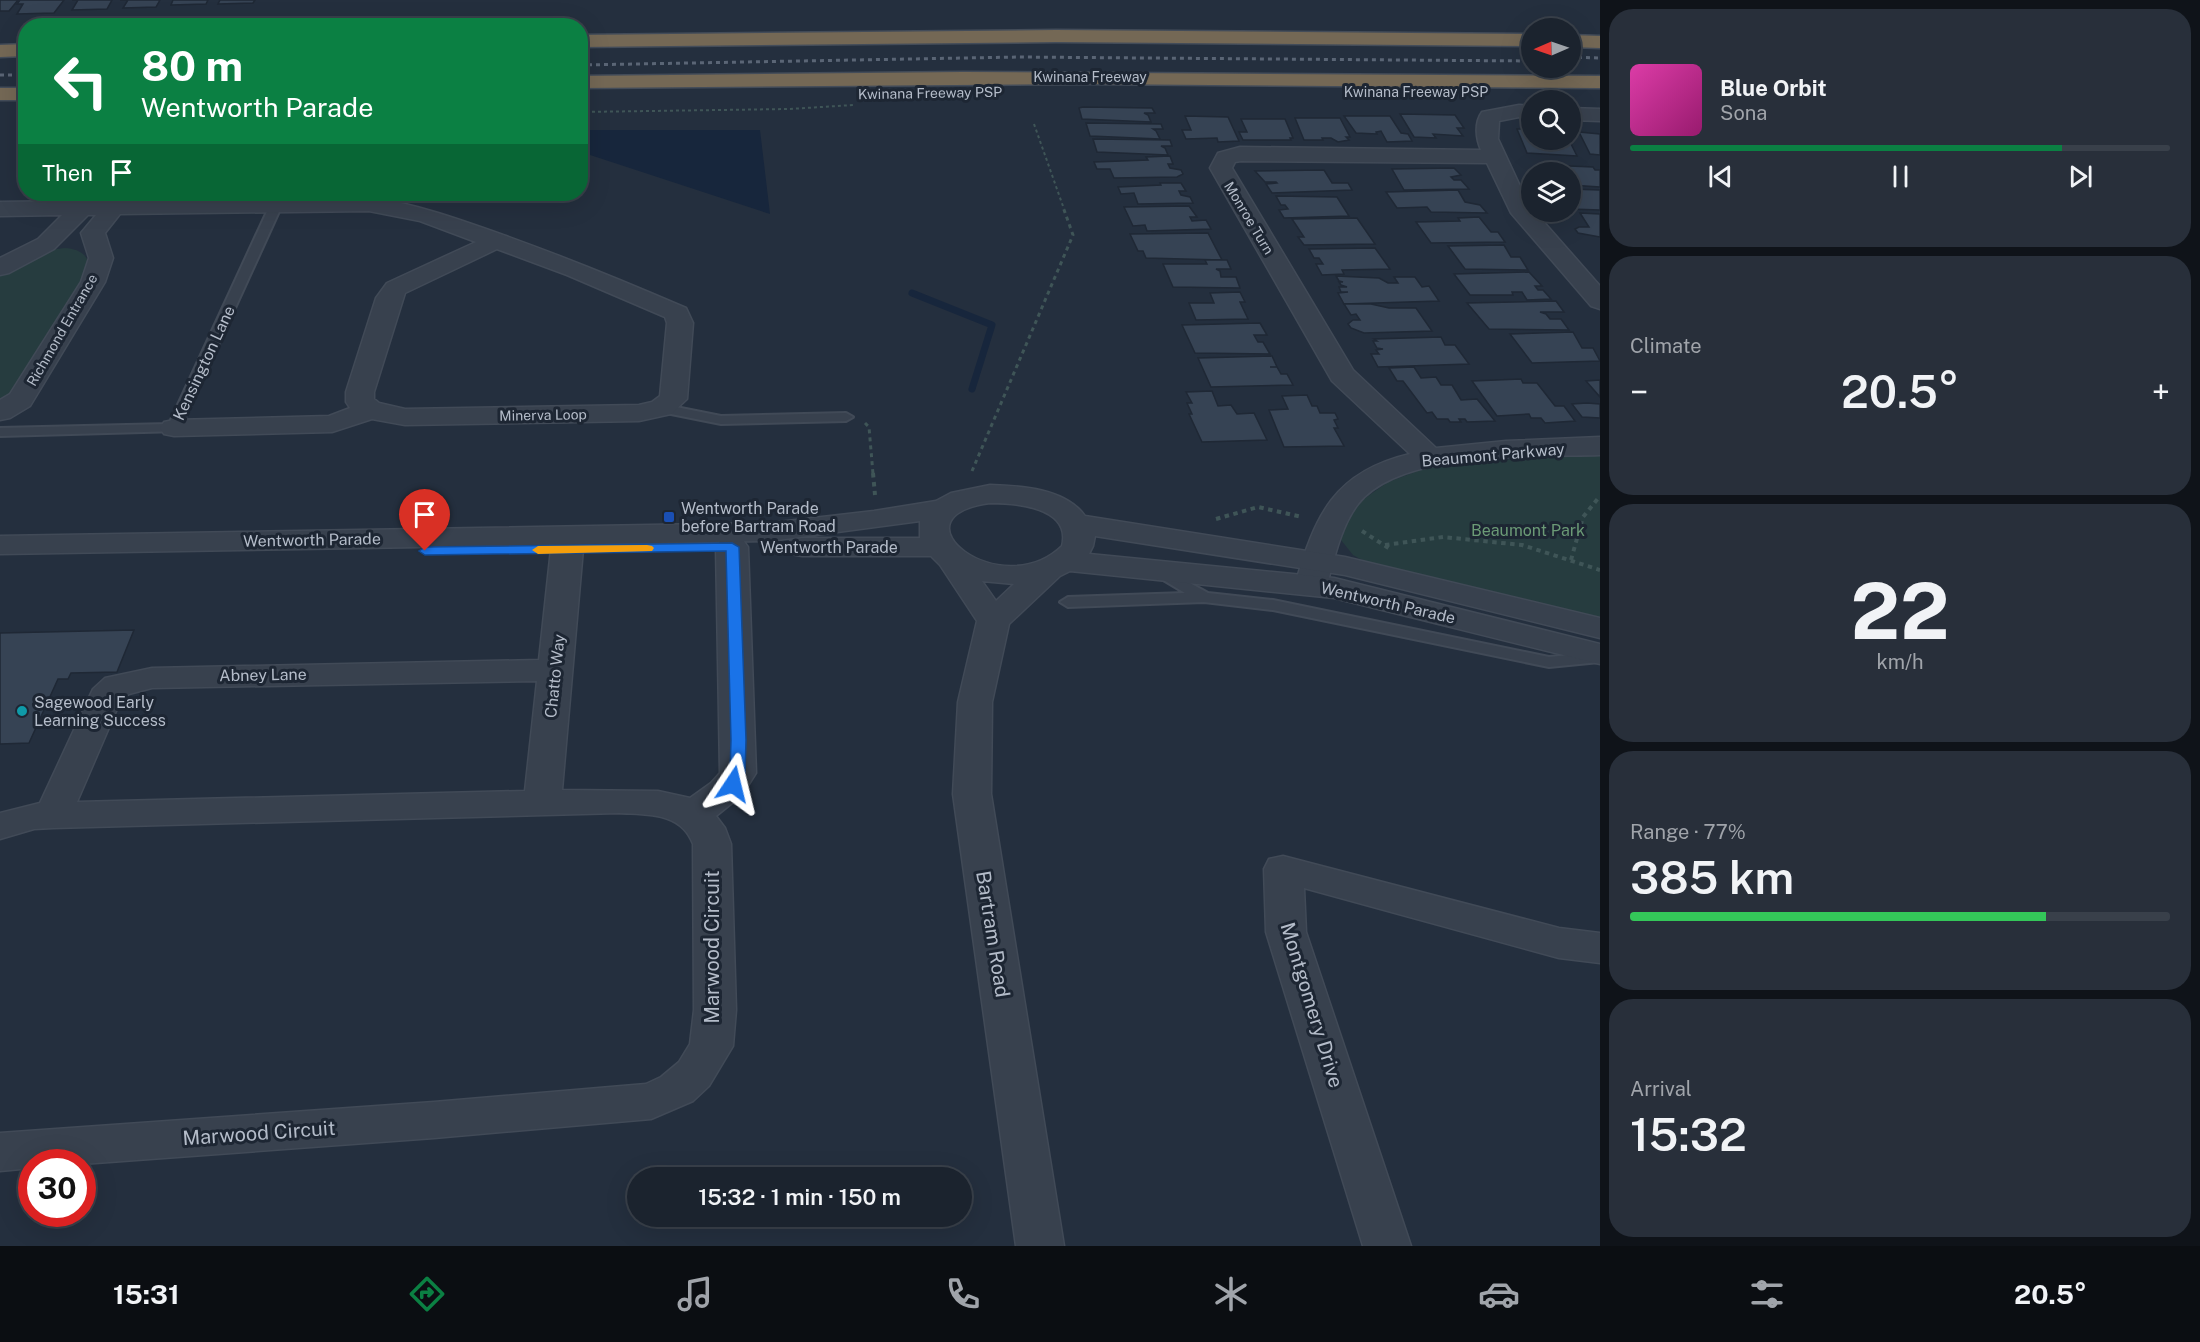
<!DOCTYPE html>
<html lang="en">
<head>
<meta charset="utf-8">
<style>
  :root { --surface:#1b232e; --page:#282f3a; --text:#f1f3f6; --muted:#a0a4aa; --line:#39404a; --accent:#0b8043 }
  body { margin:0; font-family:"Public Sans",sans-serif; background:var(--page); color:var(--text); height:100vh; display:flex; flex-direction:column; font-size:22px; white-space:nowrap }
  * { box-sizing:border-box; margin:0 }
  p { font-size:20px; color:var(--muted) }
  .icon { flex:none; width:33px; height:33px; fill:none; stroke:currentColor; stroke-width:2; stroke-linecap:round; stroke-linejoin:round }
  .map { position:relative; flex:1; overflow:hidden }
  .sheet { display:flex; flex-direction:column; gap:9px; padding:9px; background:#0f1319; width:600px }
  .sheet>* { flex:none }
  .banner { position:absolute; left:18px; top:18px; width:570px; height:183px; border-radius:24px; box-shadow:0 6px 24px #0002,0 0 0 2px var(--line); background:#0b8043; color:#fff; overflow:hidden }
  .needle { width:39px; rotate:268deg }
  .tools { position:absolute; left:1521px; top:18px; display:grid; gap:12px }
  .tools a { display:grid; place-items:center; width:60px; height:60px; border-radius:50%; background:var(--surface); box-shadow:0 6px 24px #0002,0 0 0 2px var(--line); font-size:30px }
  .speed { position:absolute; left:18px; top:1149px; display:flex; gap:12px; font-size:30px; font-weight:700; text-align:center }
  .speed>* { display:grid; place-content:center; width:78px; height:78px; border-radius:50%; background:var(--surface); box-shadow:0 6px 24px #0002,0 0 0 2px var(--line); line-height:1 }
  .speed .limit { border:9px solid #d22; background:#fff; color:#111 }
  .pin { position:absolute; display:grid; place-items:center; width:51px; height:51px; color:#fff; margin:-62px -26px; border-radius:50% 50% 50% 0; rotate:-45deg; box-shadow:0 0 6px #0007 }
  .pin .icon { rotate:45deg }
  .me { position:absolute; width:66px; margin:-33px; rotate:10deg; stroke-linejoin:round; filter:drop-shadow(0 0 4px #0008) }
  .turn { display:flex; align-items:center; gap:21px; height:126px; padding:0 24px; font-size:27px }
  .turn .icon { width:78px; height:78px; stroke-width:2.5 }
  .turn b { display:block; font-size:42px; line-height:51px }
  .then { display:flex; align-items:center; height:57px; padding:0 24px; background:#0003; gap:12px; font-size:22px }
  .big { font-size:45px; font-weight:600; line-height:1.1 }
  .sheet .card { flex:1; display:flex; flex-direction:column; justify-content:center; gap:9px; min-width:0; padding:0 21px; border-radius:24px; background:var(--page) }
  .sheet .dial { align-items:center; gap:0 }
  .dial b { font-size:78px; line-height:1 }
  .song { display:flex; align-items:center; gap:18px }
  .cover { width:72px; height:72px; border-radius:9px; background:linear-gradient(135deg,hsl(320 70% 55%),hsl(320 70% 35%)) }
  .played { height:6px; border-radius:3px; background:linear-gradient(90deg,var(--accent) 80%,var(--line) 80%) }
  .keys { display:flex; justify-content:space-around; direction:ltr }
  .heat { display:flex; justify-content:space-between; align-items:center; font-size:33px; direction:ltr }
  .charge { height:9px; border-radius:4px; background:linear-gradient(90deg,#34c759 77%,var(--line) 0) }
  .trip { position:absolute; left:627px; top:1167px; width:345px; height:60px; border-radius:30px; background:var(--surface); box-shadow:0 6px 24px #0002,0 0 0 2px var(--line); font-weight:600; line-height:60px; text-align:center }
  .tab-bar { display:flex; height:96px; justify-content:space-around; align-items:center; background:#0b0e12; color:var(--muted) }
  .tab-bar .icon { width:42px; height:42px }
  .tab-bar .selected { color:var(--accent) }
  .tab-bar b { font-size:27px; color:var(--text) }
  main { display:flex; flex:1; min-height:0 }
  .map>svg:first-child { display:block }
</style>
</head>
<body>
<main>
<div class="map">
<svg width="1600" height="1246" viewBox="0 0 1600 1246">
  <rect width="100%" height="100%" fill="#242f3e"/>
  <g fill="#263c3f">
    <path d="M65,248C79,249 90,255 89,270L12,392L0,403V275L42,251Z"/>
    <path d="M1600,455V620L1375,567L1353,555L1341,540L1342,528L1361,501L1388,482L1439,463Z"/>
  </g>
  <path fill="#17263c" d="M581,130H760L770,214L581,152Z"/>
  <g fill="none" stroke-linecap="round" stroke-linejoin="round">
    <path stroke="#17263c" stroke-width="7" d="M912,293L992,325L972,389"/>
  </g>
  <g fill="#364354" stroke="#1f2835" stroke-width="1.5">
    <path d="M0,0H18L9,11H0Z"/>
    <path d="M20,0H64L54,13L17,14L23,4H17Z"/>
    <path d="M72,0H112L107,9L72,10L78,0Z"/>
    <path d="M120,0H160L156,7L123,8L128,0Z"/>
    <path d="M173,0H208L206,4L171,5Z"/>
    <path d="M220,0H255L253,3L218,4Z"/>
    <path d="M1083,107L1152,108L1155,113H1144L1148,115L1151,122L1082,119L1079,108Z"/>
    <path d="M1400,114L1455,115L1464,128H1457L1463,136L1433,134L1436,138L1414,137Z"/>
    <path d="M1185,116L1228,117L1239,141L1218,142L1217,138L1186,139L1182,130H1191Z"/>
    <path d="M1344,116H1390L1401,133L1408,134L1412,141L1387,142L1381,131L1376,132L1377,134L1356,133Z"/>
    <path d="M1295,118H1340L1350,137H1346L1349,140L1338,142L1331,138H1322L1323,140H1304Z"/>
    <path d="M1241,119H1285L1293,138H1290L1291,140H1243L1239,132H1247Z"/>
    <path d="M1086,123L1161,124L1163,129H1153L1156,131L1160,139L1090,136Z"/>
    <path d="M1517,129H1532V140H1569L1577,156L1527,153Z"/>
    <path d="M1579,132L1600,134V155L1590,154Z"/>
    <path d="M1093,139L1170,140L1172,146H1161L1165,148L1168,155L1097,152Z"/>
    <path d="M1170,156L1173,164H1168L1170,168L1181,170L1183,174L1177,177L1114,178L1110,169H1097L1094,162L1148,160L1146,157Z"/>
    <path d="M1546,165L1593,167L1595,170H1600V187L1570,185V172H1549Z"/>
    <path d="M1454,168L1461,175L1451,177L1454,180H1461L1469,189L1404,190L1392,169Z"/>
    <path d="M1324,170L1332,183H1348L1352,190L1272,193L1266,184L1277,183L1276,182H1265L1255,171Z"/>
    <path d="M1160,183H1181L1186,191H1179L1181,195L1190,197L1193,203L1138,204L1134,193L1121,194L1118,187L1161,185Z"/>
    <path d="M1570,189L1600,190V210L1570,209Z"/>
    <path d="M1458,190L1465,202L1480,205L1487,213L1431,212L1427,207L1397,208L1386,192Z"/>
    <path d="M1276,196L1337,197L1349,216L1284,218L1279,210L1288,209L1285,205H1281Z"/>
    <path d="M1189,206L1197,217H1190L1192,221L1206,220L1211,229L1147,231L1145,225L1133,226L1124,207Z"/>
    <path d="M1580,213L1600,214V237L1578,233L1575,229L1579,227H1589Z"/>
    <path d="M1479,217L1491,232H1498L1505,242L1431,243L1416,222L1460,221L1458,218Z"/>
    <path d="M1357,218L1375,244L1304,245L1298,237H1304L1292,219Z"/>
    <path d="M1208,233L1222,260L1146,258L1143,251H1138L1130,234Z"/>
    <path d="M1504,245L1511,257H1520L1528,270L1465,269L1448,246Z"/>
    <path d="M1375,248L1390,269L1342,270L1344,274L1322,275L1316,264H1323L1319,258H1314L1309,249Z"/>
    <path d="M1205,260H1227L1231,269H1216L1220,271L1221,277H1236L1240,288L1173,287L1163,264H1207Z"/>
    <path d="M1529,272L1542,286H1535L1538,290H1543L1551,299L1527,300L1522,292H1512L1513,295H1470L1454,274Z"/>
    <path d="M1336,276L1379,278L1388,283H1398L1394,277H1415L1422,287L1429,286L1439,301L1344,304L1338,293L1348,292H1341L1339,287H1347L1341,285L1339,282H1343L1339,281Z"/>
    <path d="M1240,292L1245,302H1240L1248,319L1196,320L1189,303H1214L1210,293Z"/>
    <path d="M1556,301L1564,312H1540L1546,314L1550,319H1561L1569,330L1489,329L1467,303Z"/>
    <path d="M1344,304H1371L1389,308H1416L1432,331L1364,333L1351,328L1348,324L1353,320H1360L1356,314L1351,315Z"/>
    <path d="M1260,323L1267,335H1254L1258,342H1263L1270,354L1195,353L1182,325Z"/>
    <path d="M1573,332L1582,348H1593L1600,361L1532,363L1510,334Z"/>
    <path d="M1441,337L1445,345H1455L1469,364L1378,367L1371,354H1379L1376,350L1383,349L1377,348L1373,341H1377L1374,339Z"/>
    <path d="M1272,356L1277,367H1270H1277L1281,374H1287L1293,385L1211,387L1198,358Z"/>
    <path d="M1414,367L1421,378L1436,377L1441,385H1452L1461,400L1477,399L1495,421L1467,422L1465,419H1459L1461,422H1450L1448,419H1437L1432,412L1427,413L1403,381H1397L1389,368Z"/>
    <path d="M1521,379L1523,383H1537L1555,406H1564L1575,421L1545,423L1541,418H1531L1529,414L1497,416L1472,381Z"/>
    <path d="M1600,380V397L1586,381Z"/>
    <path d="M1212,391L1218,406L1231,405L1237,414L1254,413L1267,440L1202,442L1189,414H1192L1187,403H1192L1186,392Z"/>
    <path d="M1307,395L1312,406H1317L1320,413H1335L1338,419L1334,420L1338,428H1334L1344,446L1284,447L1269,410L1288,409L1282,396Z"/>
    <path d="M1587,403L1600,404V418L1582,417L1572,404Z"/>
    <path d="M134,630L117,672L71,673L68,679H58L29,743L0,744V633Z"/>
  </g>
  <g fill="none" stroke-linecap="round" stroke-linejoin="round">
    <g stroke="#414a57" stroke-width="4">
      <g id="service">
        <path d="M276,202L282,205L179,431L0,436V428L169,424L270,205Z"/>
        <path d="M661,404L721,416L846,413L853,417L846,421L721,424L656,411L654,408L656,405Z"/>
        <path d="M1161,567L1208,593L1273,600L1549,657L1600,652V662L1549,667L1273,610L1204,602L1068,607L1060,602L1068,597L1185,593L1155,575L1153,572L1155,569Z"/>
      </g>
    </g>
    <g stroke="#414a57" stroke-width="3">
      <g id="minor">
        <path d="M1519,105L1532,106V118L1519,117L1499,121L1498,139L1532,212H1535L1600,286V309L1591,306L1511,213L1487,163L1241,161L1235,162L1232,168L1353,370L1436,448L1506,441L1600,437V455C1536,457 1401,450 1358,504C1341,526 1334,559 1327,585L1322,592L1311,595L1300,592L1295,585C1315,515 1334,472 1410,454L1332,381L1210,168L1218,153L1240,147L1481,150C1476,139 1474,123 1482,112Z"/>
        <path d="M1570,108L1600,109V121L1570,120Z"/>
        <path d="M369,197C417,204 461,220 506,236C567,258 626,282 686,308L693,323L687,399L671,414L639,421L405,425L372,419L332,432L174,436L164,434L160,428L164,422L174,420L329,416L350,408L346,402V392L376,298L387,283L476,242L420,221L369,211L120,214L105,233L113,258L105,282L30,406L10,418L0,420V400L10,394L81,282L89,258L81,233L96,215H88L54,249L9,273L0,275V258L38,239L62,215L0,216V202ZM497,249L567,275L665,317L667,323L660,396L652,402L639,405L405,409L379,403L374,399V392L405,293Z"/>
        <path d="M732,538L743,540L748,547L756,773L742,795L716,816L725,828L731,844L736,1010L733,1046L709,1086L693,1101L651,1119L434,1138L82,1164V1162H32V1168L0,1171V1133L434,1102L646,1084L661,1077L679,1062L690,1044L694,1010L693,844C681,812 648,815 619,813L53,828L34,829L0,839V813L40,803L93,689L105,678L152,668L539,660L551,549L556,542L567,540L578,542L583,549L562,790L658,791L690,798L711,783L720,773L716,547L721,540ZM537,681L525,791L77,802L120,702L129,694L152,688Z"/>
        <path d="M1283,856L1559,928L1600,933V963L1559,958L1304,888L1306,932L1411,1246H1363L1266,932L1264,869L1269,859Z"/>
      </g>
    </g>
    <g stroke="#414a57" stroke-width="3">
      <path id="tertiary" d="M990,485C1021,486 1065,488 1085,516L1345,557L1600,618V638L1345,575L1095,536L1093,546L1089,554L1334,578L1600,644V664L1334,598L1070,571L1060,576L1009,624L992,702L991,794L1064,1246H1016L953,794L958,702L977,621L940,565L931,556H802L791,554L786,547L791,540L802,538H920V521L770,541L0,554V536L770,523L874,511L936,501L951,493ZM990,503C1015,503 1072,507 1062,546C1001,605 888,517 990,503ZM982,581L1014,584L996,601Z"/>
    </g>
    <g stroke="#434c59" stroke-width="3">
      <g id="motorway">
        <path d="M1056,30L1532,34V46L1056,42L580,47V35Z"/>
        <path d="M1570,35L1600,36V48L1570,47Z"/>
        <path d="M26,44V56L0,57V45Z"/>
        <path d="M963,72L1600,76V88L1090,84L580,88V76Z"/>
        <rect x="0" y="88" width="26" height="12"/>
      </g>
    </g>
    <g stroke="#3f5557" stroke-width="2" stroke-dasharray="3 3" stroke-linecap="butt">
      <path d="M580,112L789,109L853,105"/>
      <path d="M1034,124L1064,209"/>
      <path d="M458,202L477,194"/>
    </g>
    <g stroke="#3f5557" stroke-width="3" stroke-dasharray="4 4" stroke-linecap="butt">
      <path d="M865,423L869,427L873,474"/>
      <path d="M972,471L1073,235L1063,207"/>
    </g>
    <g stroke="#3f5557" stroke-width="4" stroke-dasharray="4.5 4.5" stroke-linecap="butt">
      <path d="M873,473L875,495"/>
      <path d="M1216,519L1258,507L1302,517"/>
      <path d="M1362,531L1390,549"/>
      <path d="M1385,545L1443,537L1522,545L1600,570"/>
      <path d="M1571,560L1583,517L1600,496"/>
    </g>
    <use href="#service" fill="#38414e" fill-rule="evenodd"/>
    <use href="#minor" fill="#38414e" fill-rule="evenodd"/>
    <use href="#tertiary" fill="#38414e" fill-rule="evenodd"/>
    <use href="#motorway" fill="#746855" fill-rule="evenodd"/>
    <g stroke="#5a6575" stroke-width="3" stroke-dasharray="4 4" stroke-linecap="butt">
      <path d="M1570,57L1600,58"/>
      <path d="M580,65L1019,57L1532,61"/>
      <path d="M0,75H26"/>
    </g>
  </g>
  <path fill="#1a73e8" stroke="#114b97" stroke-width="1.5" d="M732,543L739,547L746,740L745,773L738,788L733,789L725,784L730,773L731,740L726,551L425,555L419,551L425,547Z"/>
  <path fill="#f59e0b" d="M647,545L652,546L654,548L652,551L538,554L532,550L538,546Z"/>
  <rect fill="#1a4fb4" stroke="#1d2633" stroke-width="2" x="663" y="511" width="12" height="12" rx="3"/>
  <circle fill="#0f9aa8" stroke="#1d2633" stroke-width="2" cx="22" cy="711" r="6"/>
  <g text-anchor="middle" dominant-baseline="central" stroke-width="6" stroke-linejoin="round" paint-order="stroke">
    <g font-size="14" fill="#b4bcc9" stroke="#1d2633">
      <text x="1090" y="77">Kwinana Freeway</text>
      <text x="1416" y="92">Kwinana Freeway PSP</text>
      <text transform="translate(930 93) rotate(-1)">Kwinana Freeway PSP</text>
      <text transform="translate(1249 218) rotate(59)">Monroe Turn</text>
      <text transform="translate(62 330) rotate(-60)">Richmond Entrance</text>
      <text transform="translate(543 415) rotate(-1)">Minerva Loop</text>
    </g>
    <g font-size="16" fill="#b4bcc9" stroke="#1d2633">
      <text transform="translate(204 363) rotate(-65)">Kensington Lane</text>
      <text transform="translate(1493 455) rotate(-5)">Beaumont Parkway</text>
      <text transform="translate(312 540) rotate(-1)">Wentworth Parade</text>
      <text x="829" y="547">Wentworth Parade</text>
      <text transform="translate(1388 603) rotate(13)">Wentworth Parade</text>
      <text transform="translate(263 675) rotate(-1)">Abney Lane</text>
      <text transform="translate(555 676) rotate(-84)">Chatto Way</text>
    </g>
    <g font-size="16" fill="#b4bcc9" stroke="#1d2633" text-anchor="start">
      <text x="681" y="508">Wentworth Parade<tspan x="681" dy="18">before Bartram Road</tspan></text>
      <text x="34" y="702">Sagewood Early<tspan x="34" dy="18">Learning Success</tspan></text>
    </g>
    <g font-size="16" fill="#6b9a76" stroke="#1d2633">
      <text x="1528" y="530">Beaumont Park</text>
    </g>
    <g font-size="20" fill="#b4bcc9" stroke="#1d2633">
      <text transform="translate(993 934) rotate(81)">Bartram Road</text>
      <text transform="translate(712 947) rotate(-90)">Marwood Circuit</text>
      <text transform="translate(1312 1005) rotate(73)">Montgomery Drive</text>
      <text transform="translate(259 1133) rotate(-4)">Marwood Circuit</text>
    </g>
  </g>
</svg>
<div class="tools">
<a><svg class="needle" viewBox="-14 -14 28 28"><path d="M0-13l5 13h-10z" fill="#e53935"/><path d="M0 13l5-13h-10z" fill="#a0a4aa"/></svg></a>
<a><svg class="icon" aria-label="search" viewBox="0 0 24 24"><circle cx="10" cy="10" r="6"/><path d="M15 15l6 6"/></svg></a>
<a><svg class="icon" aria-label="layers" viewBox="0 0 24 24"><path d="M12 4l9 5-9 5-9-5zM3 14l9 5 9-5"/></svg></a>
</div>
<div class="speed"><div class="limit">30</div></div>
<div class="pin" style="left:425px;top:551px;background:#d93025"><svg class="icon" aria-label="arrive" viewBox="0 0 24 24"><path d="M6 21V4h12l-3 4 3 4H6"/></svg></div>
<svg class="me" style="left:733px;top:784px" viewBox="-20 -20 40 40"><path d="M0-17L14 15 0 8-14 15z" fill="#1a73e8" stroke="#fff" stroke-width="4"/></svg>
<div class="trip">15:32 · 1 min · 150 m</div>
<div class="banner">
<div class="turn"><svg class="icon" aria-label="left" viewBox="0 0 24 24"><path d="M17 20v-9H6M10 6l-5 5 5 5"/></svg><div><b>80 m</b>Wentworth Parade</div></div>
<div class="then">Then<svg class="icon" aria-label="arrive" viewBox="0 0 24 24"><path d="M6 21V4h12l-3 4 3 4H6"/></svg></div>
</div>
</div>
<section class="sheet">
<div class="card">
<div class="song"><i class="cover"></i><div><b>Blue Orbit</b><p>Sona</p></div></div>
<div class="played"></div>
<div class="keys"><svg class="icon" aria-label="previous" viewBox="0 0 24 24"><path d="M18 5L8 12l10 7zM5 5v14"/></svg><svg class="icon" aria-label="pause" viewBox="0 0 24 24"><path d="M8 5v14M16 5v14"/></svg><svg class="icon" aria-label="next" viewBox="0 0 24 24"><path d="M6 5l10 7-10 7zM19 5v14"/></svg></div>
</div>
<div class="card"><p>Climate</p>
<div class="heat"><a>−</a><b class="big">20.5°</b><a>+</a></div>
</div>
<div class="card dial"><b>22</b><p>km/h</p></div>
<div class="card"><p>Range · 77%</p><b class="big">385 km</b><div class="charge"></div></div>
<div class="card"><p>Arrival</p><b class="big">15:32</b></div>
</section>
</main>
<nav class="tab-bar">
<b>15:31</b>
<svg class="icon selected" aria-label="directions" viewBox="0 0 24 24"><path d="M12 3l9 9-9 9-9-9zM9 14v-3h6M13 9l2 2-2 2"/></svg>
<svg class="icon" aria-label="music" viewBox="0 0 24 24"><path d="M9 18V5l10-2v13"/><circle cx="6" cy="18" r="3"/><circle cx="16" cy="16" r="3"/></svg>
<svg class="icon" aria-label="phone" viewBox="0 0 24 24"><path d="M5 4h4l2 5-3 2q2 4 5 5l2-3 5 2v4C11 20 4 13 5 4z"/></svg>
<svg class="icon" aria-label="climate" viewBox="0 0 24 24"><path d="M12 3v18M4 7l16 10M4 17L20 7"/></svg>
<svg class="icon" aria-label="car" viewBox="0 0 24 24"><path d="M5 17H2v-5l4-1 3-4h7l3 4 3 1v5h-3M9 17h6M6 11h13"/><circle cx="7" cy="17" r="2"/><circle cx="17" cy="17" r="2"/></svg>
<svg class="icon" aria-label="filters" viewBox="0 0 24 24"><path d="M4 7h16M4 17h16"/><circle cx="9" cy="7" r="2"/><circle cx="15" cy="17" r="2"/></svg>
<b>20.5°</b>
</nav>
</body>
</html>
